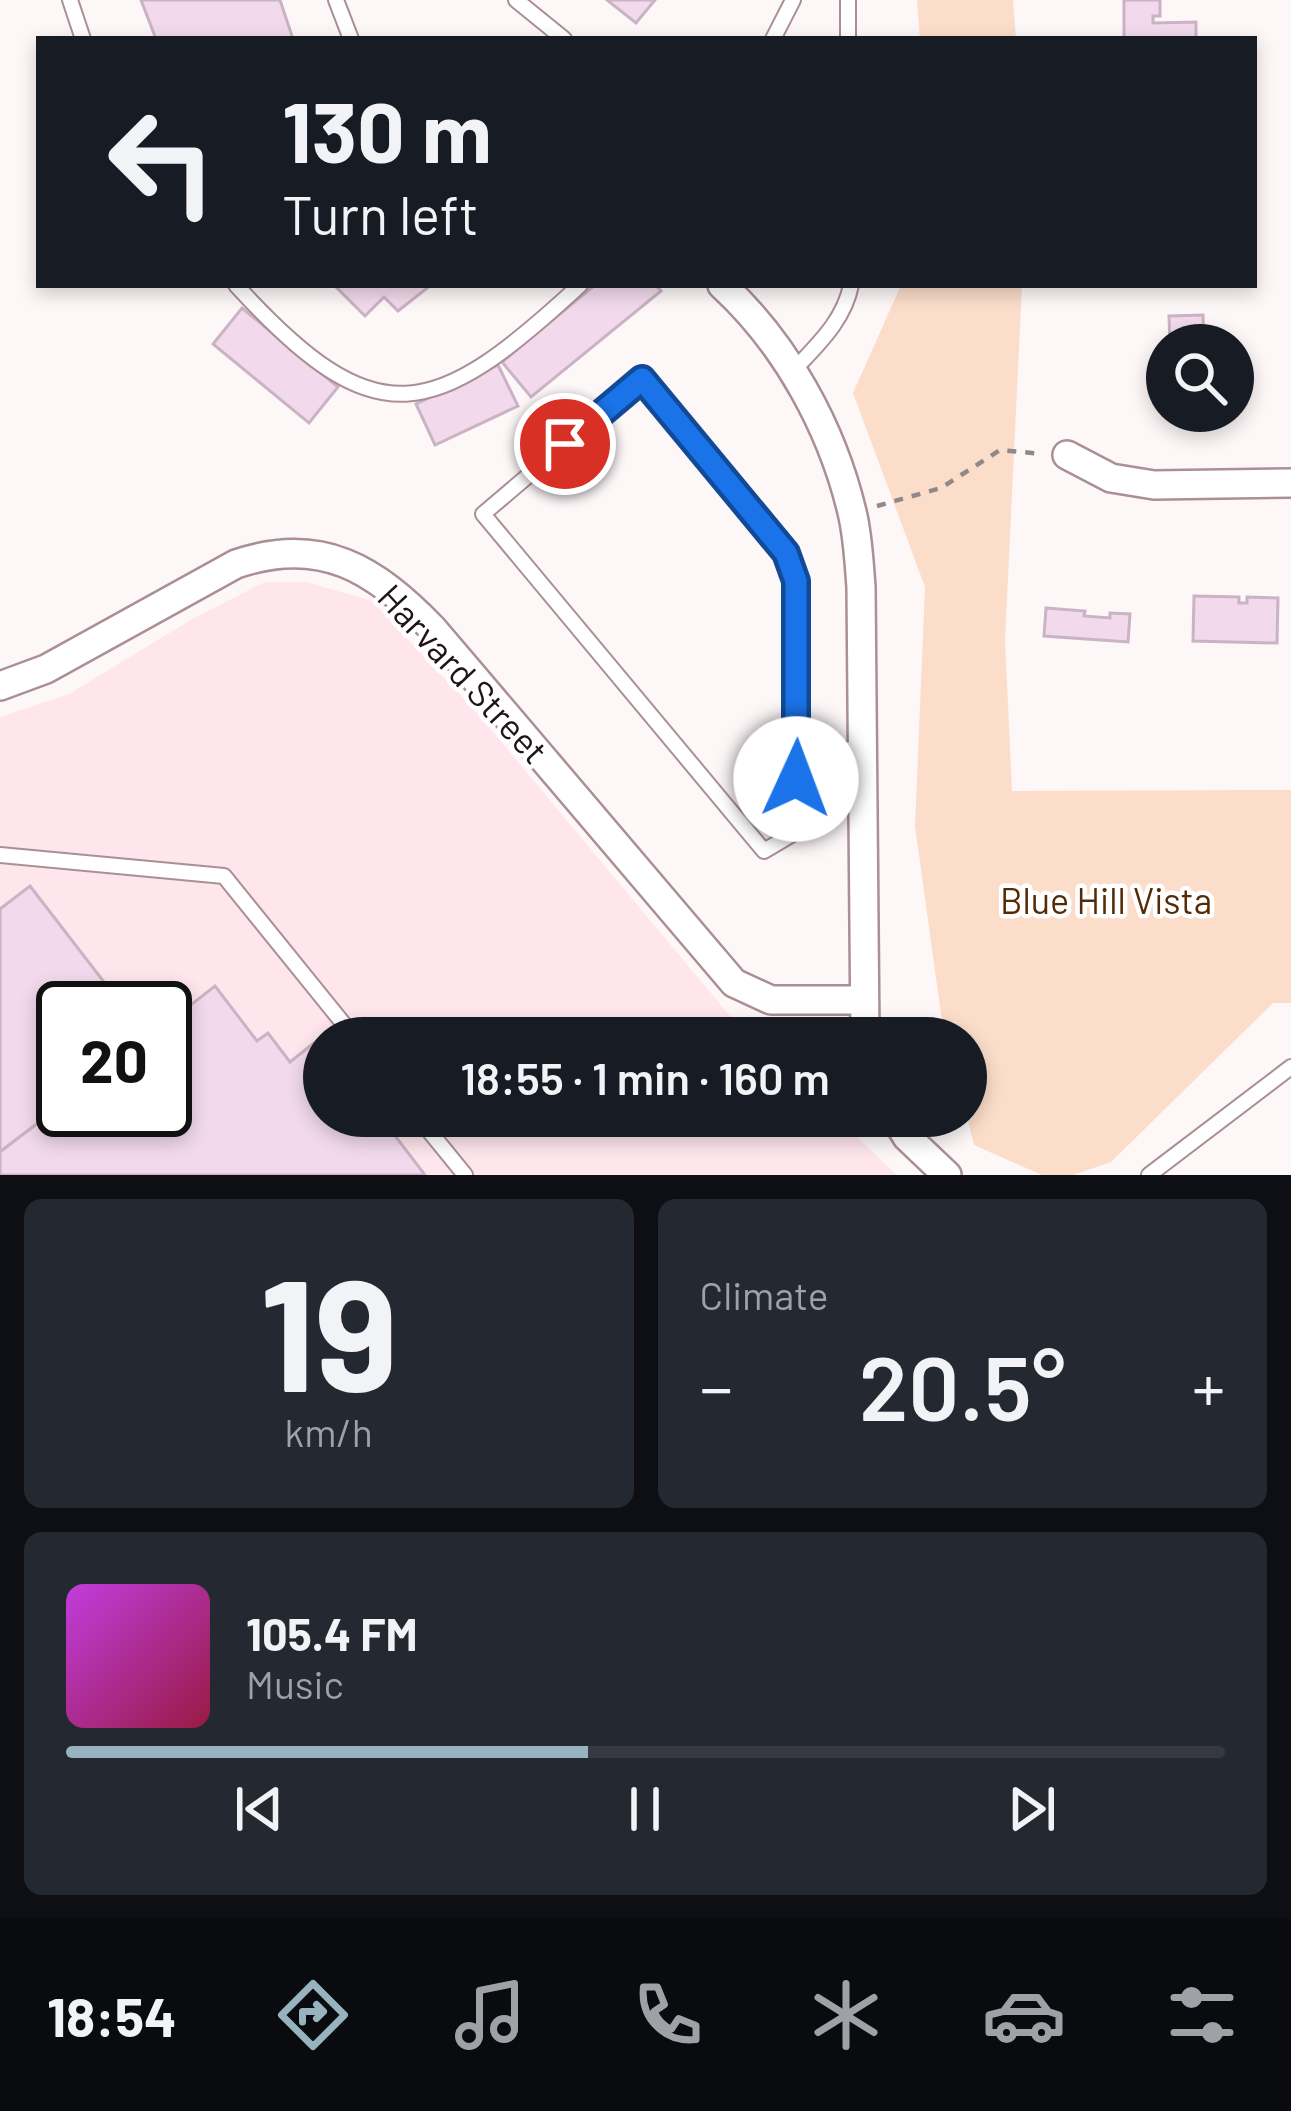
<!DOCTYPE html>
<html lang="en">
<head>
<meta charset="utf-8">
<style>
  :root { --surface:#171b24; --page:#242831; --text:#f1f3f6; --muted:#9ea1a6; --line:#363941; --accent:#96b3bf }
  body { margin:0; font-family:Barlow,sans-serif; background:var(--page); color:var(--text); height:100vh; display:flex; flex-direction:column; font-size:45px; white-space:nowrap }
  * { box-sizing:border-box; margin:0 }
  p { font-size:39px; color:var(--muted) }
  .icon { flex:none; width:66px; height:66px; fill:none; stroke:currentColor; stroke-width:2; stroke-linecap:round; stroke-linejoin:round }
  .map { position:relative; height:1175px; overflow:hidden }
  .side { display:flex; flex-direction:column; gap:24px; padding:24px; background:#0d0f14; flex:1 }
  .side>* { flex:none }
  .top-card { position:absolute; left:36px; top:36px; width:1221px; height:252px; border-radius:0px; box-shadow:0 6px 18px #0003; background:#171b24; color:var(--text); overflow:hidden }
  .controls { position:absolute; left:1146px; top:324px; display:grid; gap:24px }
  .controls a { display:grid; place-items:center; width:108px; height:108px; border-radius:50%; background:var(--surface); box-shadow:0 6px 18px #0003; font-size:60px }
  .speed { position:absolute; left:36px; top:981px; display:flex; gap:24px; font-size:60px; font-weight:700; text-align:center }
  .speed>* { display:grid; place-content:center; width:156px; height:156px; border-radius:50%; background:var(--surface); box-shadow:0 6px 18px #0003; line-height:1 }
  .speed .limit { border:6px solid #111; border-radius:18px; background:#fff; color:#111 }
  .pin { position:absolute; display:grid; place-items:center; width:102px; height:102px; color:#fff; margin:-51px; border:6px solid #fff; border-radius:50%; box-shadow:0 3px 12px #0007 }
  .me { position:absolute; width:132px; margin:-66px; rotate:2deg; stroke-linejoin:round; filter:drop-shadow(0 0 9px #0008) }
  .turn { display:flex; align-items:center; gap:42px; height:252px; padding:0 48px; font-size:54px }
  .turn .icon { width:156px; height:156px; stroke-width:2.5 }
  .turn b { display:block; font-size:84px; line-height:102px }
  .big { font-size:90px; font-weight:600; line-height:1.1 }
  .side .card { flex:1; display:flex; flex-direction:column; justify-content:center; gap:18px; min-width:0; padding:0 42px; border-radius:18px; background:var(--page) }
  .side .dial { align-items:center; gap:0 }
  .dial b { font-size:156px; line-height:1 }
  .song { display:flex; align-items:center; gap:36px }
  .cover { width:144px; height:144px; border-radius:18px; background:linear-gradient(135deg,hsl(290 70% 55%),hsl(340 70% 35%)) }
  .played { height:12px; border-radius:6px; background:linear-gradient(90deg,var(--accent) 45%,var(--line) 45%) }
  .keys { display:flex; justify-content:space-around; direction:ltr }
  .heat { display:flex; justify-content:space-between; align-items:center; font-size:66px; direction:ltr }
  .side .tiles { flex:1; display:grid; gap:24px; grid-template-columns:1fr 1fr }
  .card:last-child { grid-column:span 2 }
  .trip { position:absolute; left:303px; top:1017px; width:684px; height:120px; border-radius:60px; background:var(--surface); box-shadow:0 6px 18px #0003; font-weight:600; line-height:120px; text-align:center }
  .tabs { display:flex; height:192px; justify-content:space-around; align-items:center; background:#090b0e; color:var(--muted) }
  .tabs .icon { width:84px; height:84px }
  .tabs .selected { color:var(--accent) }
  .tabs b { font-size:54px; color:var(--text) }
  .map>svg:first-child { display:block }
</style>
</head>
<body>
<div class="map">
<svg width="1291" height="1175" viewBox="0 0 1291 1175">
  <rect width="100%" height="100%" fill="#fdf7f8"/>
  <path fill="#fee6ec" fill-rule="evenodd" d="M265,582H306L372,601L477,713L730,1016L753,1038H324V1116H835L897,1175H0V717L69,694L194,618ZM63,1008H165V1110H63Z"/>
  <g fill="#fbddca">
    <path d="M917,0H1013L1016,39H920Z"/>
    <path d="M901,285H1022L1005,640L1012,791L1291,790V1003H1273L1111,1162L1073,1175H1042L974,1145L966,1113V1038H947L941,1014L915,826L925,587L853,393Z"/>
  </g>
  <g fill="#f2daec" stroke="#cab3c4" stroke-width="3">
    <path d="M141,0H280L293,39H156Z"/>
    <path d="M607,0H655L636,23Z"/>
    <path d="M1124,0H1160V16H1153V23L1196,22V39H1124Z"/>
    <path d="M334,285H431L398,311L384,297L365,316Z"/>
    <path d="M595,285H656L661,291L531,397L502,362Z"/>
    <path d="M242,308L338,387L309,423L213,344Z"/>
    <path d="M1203,315L1204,345H1170L1169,316Z"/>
    <path d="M498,365L518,406L435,445L416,404Z"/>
    <path d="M1194,596L1239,597V603H1247V597L1278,598L1277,643L1193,641Z"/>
    <path d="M1046,608L1085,611L1084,616L1110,618V613L1130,614L1128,642L1044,636Z"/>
    <path d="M30,886L124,1008H63V1104L0,1152V909Z"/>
    <path d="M215,986L257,1041L268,1033L290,1062L320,1038L324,1043V1116H380L425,1175H0V1152L63,1104V1110H165V1025Z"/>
  </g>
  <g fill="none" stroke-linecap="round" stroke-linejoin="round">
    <g stroke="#ab8f96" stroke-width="18">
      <g id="lane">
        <path d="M70,0L83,39"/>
        <path d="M336,0L351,39"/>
        <path d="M516,0L564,39"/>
        <path d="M848,0V39"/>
        <path d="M773,39L793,0"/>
        <path d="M236,285C377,440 434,420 580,285"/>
        <path d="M793,371C817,345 844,321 851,285"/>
        <path d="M798,751L796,581L786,553L642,379L483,514L764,851L791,835L798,751L862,749"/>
        <path d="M0,855L224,876L355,1038"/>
        <path d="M417,1116L465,1175"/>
        <path d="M1149,1175L1291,1067"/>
      </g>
    </g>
    <g stroke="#ab8f96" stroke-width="32">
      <g id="street">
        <path d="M722,285C786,344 832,428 852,512C858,536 859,562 861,587L865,1038"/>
        <path d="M1067,455L1111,478L1154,485L1291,483"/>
        <path d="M0,686L46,669L236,564C321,535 375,569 433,629L734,983L771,1000H862"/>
        <path d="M894,1116L907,1137L947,1175"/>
      </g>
    </g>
    <path stroke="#91888a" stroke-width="4.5" stroke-dasharray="9 9" stroke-linecap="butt" d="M877,506L941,488L1000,450L1043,454"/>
    <use href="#lane" stroke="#fff" stroke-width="14"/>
    <use href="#street" stroke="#fff" stroke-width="27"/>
  </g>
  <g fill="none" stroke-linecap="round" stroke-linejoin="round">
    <g stroke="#114b97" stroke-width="30">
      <path id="route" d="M565,444L642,379L786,553L796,581V779"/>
    </g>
    <use href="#route" stroke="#1a73e8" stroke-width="21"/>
  </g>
  <g text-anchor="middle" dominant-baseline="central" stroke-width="9" stroke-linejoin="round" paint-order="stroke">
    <g font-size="36" fill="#1e1316" stroke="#fff">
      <text transform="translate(464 673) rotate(47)">Harvard Street</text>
    </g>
    <g font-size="36" fill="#552b07" stroke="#fff">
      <text x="1106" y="899">Blue Hill Vista</text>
    </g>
  </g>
</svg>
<div class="controls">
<a><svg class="icon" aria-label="search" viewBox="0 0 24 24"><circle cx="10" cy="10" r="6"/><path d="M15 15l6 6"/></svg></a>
</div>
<div class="speed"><div class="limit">20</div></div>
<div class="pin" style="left:565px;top:444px;background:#d93025"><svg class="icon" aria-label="arrive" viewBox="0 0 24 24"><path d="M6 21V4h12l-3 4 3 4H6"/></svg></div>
<svg class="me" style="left:796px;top:779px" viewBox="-20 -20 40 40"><circle r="19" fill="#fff"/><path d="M0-13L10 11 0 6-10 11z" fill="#1a73e8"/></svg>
<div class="trip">18:55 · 1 min · 160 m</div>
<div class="top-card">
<div class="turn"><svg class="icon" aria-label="left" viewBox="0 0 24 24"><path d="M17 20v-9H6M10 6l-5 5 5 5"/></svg><div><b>130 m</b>Turn left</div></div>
</div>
</div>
<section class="side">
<div class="tiles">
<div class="card dial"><b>19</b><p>km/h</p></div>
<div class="card"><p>Climate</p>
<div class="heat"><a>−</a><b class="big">20.5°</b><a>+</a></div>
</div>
<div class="card">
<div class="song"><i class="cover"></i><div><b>105.4 FM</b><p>Music</p></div></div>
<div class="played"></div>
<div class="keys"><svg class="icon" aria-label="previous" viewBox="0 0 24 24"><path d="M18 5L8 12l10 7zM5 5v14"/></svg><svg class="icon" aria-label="pause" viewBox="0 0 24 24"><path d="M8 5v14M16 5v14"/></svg><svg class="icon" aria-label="next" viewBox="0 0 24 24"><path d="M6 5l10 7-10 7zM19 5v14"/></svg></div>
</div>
</div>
</section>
<nav class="tabs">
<b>18:54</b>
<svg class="icon selected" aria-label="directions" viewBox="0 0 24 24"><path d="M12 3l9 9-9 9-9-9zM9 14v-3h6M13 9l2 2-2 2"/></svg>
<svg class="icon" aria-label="music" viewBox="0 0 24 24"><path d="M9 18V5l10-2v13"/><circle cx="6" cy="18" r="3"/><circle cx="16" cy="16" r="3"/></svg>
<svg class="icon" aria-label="phone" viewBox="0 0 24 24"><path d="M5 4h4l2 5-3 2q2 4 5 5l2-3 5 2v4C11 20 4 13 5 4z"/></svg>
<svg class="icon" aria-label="climate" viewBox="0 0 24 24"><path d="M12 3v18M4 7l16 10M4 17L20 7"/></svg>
<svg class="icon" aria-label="car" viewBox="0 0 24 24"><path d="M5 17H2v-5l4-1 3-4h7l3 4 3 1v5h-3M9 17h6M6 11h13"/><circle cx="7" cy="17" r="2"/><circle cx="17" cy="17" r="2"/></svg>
<svg class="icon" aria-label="filters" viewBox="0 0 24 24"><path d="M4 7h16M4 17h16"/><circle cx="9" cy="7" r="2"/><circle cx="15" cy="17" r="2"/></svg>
</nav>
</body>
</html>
